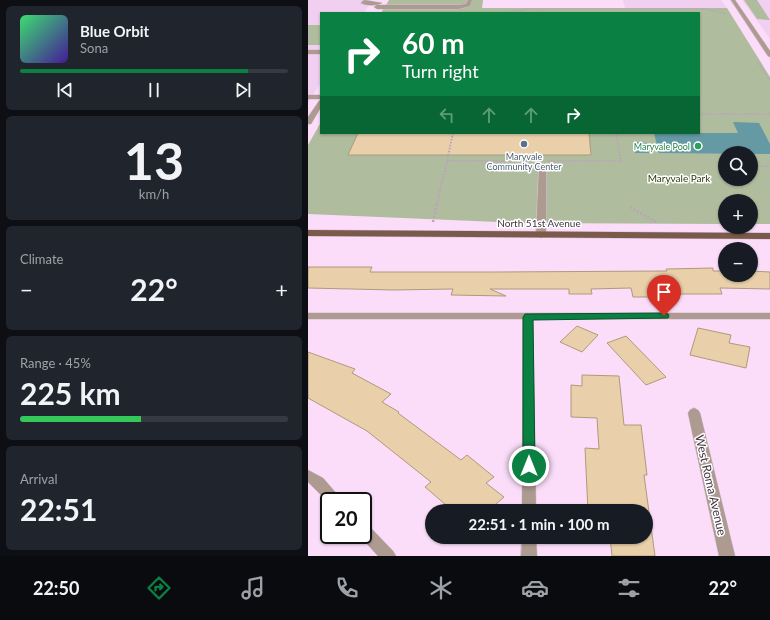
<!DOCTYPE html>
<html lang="en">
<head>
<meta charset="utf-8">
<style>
  :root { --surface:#171b24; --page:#20242c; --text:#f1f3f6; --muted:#9ea1a6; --line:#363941; --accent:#0b8043 }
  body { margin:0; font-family:Lato,sans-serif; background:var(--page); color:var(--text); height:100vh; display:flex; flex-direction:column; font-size:15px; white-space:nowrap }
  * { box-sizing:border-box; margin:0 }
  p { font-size:13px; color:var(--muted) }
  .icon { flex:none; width:22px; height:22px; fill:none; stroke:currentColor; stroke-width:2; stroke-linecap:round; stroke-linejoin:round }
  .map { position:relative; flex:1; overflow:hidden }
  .sheet { display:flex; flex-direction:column; gap:6px; padding:6px; background:#0d0f14; width:308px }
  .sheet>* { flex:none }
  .top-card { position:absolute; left:12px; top:12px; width:380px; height:122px; border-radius:0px; box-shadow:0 1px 3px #0004; background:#0b8043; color:#fff; overflow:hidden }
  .controls { position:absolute; left:410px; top:146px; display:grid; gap:8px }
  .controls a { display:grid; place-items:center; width:40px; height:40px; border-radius:50%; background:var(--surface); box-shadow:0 1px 3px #0004; font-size:20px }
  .speed { position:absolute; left:12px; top:492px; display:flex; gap:8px; font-size:20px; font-weight:700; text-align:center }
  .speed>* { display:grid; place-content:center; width:52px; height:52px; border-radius:50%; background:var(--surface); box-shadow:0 1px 3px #0004; line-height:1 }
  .speed .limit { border:2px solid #111; border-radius:6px; background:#fff; color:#111 }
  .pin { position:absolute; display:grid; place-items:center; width:34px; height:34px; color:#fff; margin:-41px -17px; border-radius:50% 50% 50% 0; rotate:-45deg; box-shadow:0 0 4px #0007 }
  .pin .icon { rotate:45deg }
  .me { position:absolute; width:44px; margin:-22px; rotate:0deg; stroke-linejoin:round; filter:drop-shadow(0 0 3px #0008) }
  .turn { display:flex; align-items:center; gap:14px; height:84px; padding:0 16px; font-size:18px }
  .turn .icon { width:52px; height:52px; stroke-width:2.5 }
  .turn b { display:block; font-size:28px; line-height:34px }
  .lanes { display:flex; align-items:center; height:38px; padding:0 16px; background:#0003; justify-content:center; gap:20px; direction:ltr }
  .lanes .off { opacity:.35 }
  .big { font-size:30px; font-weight:700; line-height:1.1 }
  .sheet .tile { flex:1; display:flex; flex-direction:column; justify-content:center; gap:6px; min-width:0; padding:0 14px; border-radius:6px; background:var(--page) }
  .sheet .dial { align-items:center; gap:0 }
  .dial b { font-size:52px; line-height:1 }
  .song { display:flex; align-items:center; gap:12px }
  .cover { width:48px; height:48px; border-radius:6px; background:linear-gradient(135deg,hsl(140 70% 55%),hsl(260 70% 35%)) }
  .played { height:4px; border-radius:2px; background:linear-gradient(90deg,var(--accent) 85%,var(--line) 85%) }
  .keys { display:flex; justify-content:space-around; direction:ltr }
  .heat { display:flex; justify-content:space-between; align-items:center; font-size:22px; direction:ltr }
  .charge { height:6px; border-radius:3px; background:linear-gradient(90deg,#34c759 45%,var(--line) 0) }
  .trip { position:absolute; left:117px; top:504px; width:228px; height:40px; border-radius:20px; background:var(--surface); box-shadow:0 1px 3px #0004; font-weight:700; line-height:40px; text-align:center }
  .dock { display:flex; height:64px; justify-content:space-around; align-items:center; background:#090b0e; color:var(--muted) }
  .dock .icon { width:28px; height:28px }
  .dock .active { color:var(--accent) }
  .dock b { font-size:18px; color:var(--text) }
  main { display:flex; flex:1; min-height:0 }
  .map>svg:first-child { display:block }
</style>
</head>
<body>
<main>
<section class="sheet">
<div class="tile">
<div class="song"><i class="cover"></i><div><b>Blue Orbit</b><p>Sona</p></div></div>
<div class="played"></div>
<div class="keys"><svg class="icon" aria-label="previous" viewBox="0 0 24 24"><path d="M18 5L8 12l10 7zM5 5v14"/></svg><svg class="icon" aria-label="pause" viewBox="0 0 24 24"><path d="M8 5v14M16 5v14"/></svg><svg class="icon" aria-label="next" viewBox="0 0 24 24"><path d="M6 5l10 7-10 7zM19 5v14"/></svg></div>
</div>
<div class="tile dial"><b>13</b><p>km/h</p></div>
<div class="tile"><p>Climate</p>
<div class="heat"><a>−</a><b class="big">22°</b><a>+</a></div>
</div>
<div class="tile"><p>Range · 45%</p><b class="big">225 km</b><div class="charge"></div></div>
<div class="tile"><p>Arrival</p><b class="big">22:51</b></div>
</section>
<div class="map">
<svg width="462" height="556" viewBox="0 0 462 556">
  <rect width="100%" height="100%" fill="#fbddf9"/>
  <g fill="#f1cff0">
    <path d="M0,0H64L56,13H13V82L0,103Z"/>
    <path d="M315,0H413L419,8H317Z"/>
    <path d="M434,0H462V39L453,26Z"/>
  </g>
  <g fill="#afbc9d" fill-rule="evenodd">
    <path d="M81,0H175L174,8H419L462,77V224H443V201H417V224L215,223L0,214V145L13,122V133H391V13H73ZM417,153H443V179H417Z"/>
    <path d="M436,0H449L462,20L449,19Z"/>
    <rect x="0" y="25" width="13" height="20"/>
  </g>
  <g fill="#6599a4">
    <path d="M425,122L451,123L462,144V154L351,153L346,133H430Z"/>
    <path d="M325,142L339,143L342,153H327Z"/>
  </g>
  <g fill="#e9cfaa" stroke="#af9a7c">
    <path d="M50,133H281L283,155H40Z"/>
    <path d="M0,267H64L62,272H187L359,271L358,269L405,268V271H417V275H443V271L462,272V289L412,288L414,294H346V297H325L323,288L283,289L284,294H261V289H182L198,296L143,295L145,289L86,290L0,288Z"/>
    <path d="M269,326L290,335L274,352L252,342Z"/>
    <path d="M390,328L423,335L421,343L442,347L438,368L382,355Z"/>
    <path d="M318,336L358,377L338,385L299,343Z"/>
    <path d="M0,352L47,369L44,373L83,394L74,402L91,412L90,413L153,460L159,455L186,477L178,483L196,497L180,511H145L117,487L123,482L59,431L0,398Z"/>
    <path d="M274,375L311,376L316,425H333L339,475H336L347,556H304L302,537H338V511H280L277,448L291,449L289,418L263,417V385L274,386Z"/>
  </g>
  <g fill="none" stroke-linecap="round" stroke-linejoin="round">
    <g stroke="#d6bbd4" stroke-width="1">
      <g id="minor">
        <path d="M56,0L74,3C69,6 58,6 53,3Z"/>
        <path d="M160,0H164L162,6L151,9H69L66,7L69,5H151L158,4Z"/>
        <path d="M423,0H427L462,51V57L460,56Z"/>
        <rect x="0" y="50" width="13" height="4"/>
        <rect x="0" y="95" width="13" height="4"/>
        <path d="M13,100V107L3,124H0V117L11,101Z"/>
        <path d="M231,170H237L238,172V235L233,238L228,235Z"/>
        <path d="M0,313H462V319H225L228,511H214L215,319H0Z"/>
        <path d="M386,408L390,410L392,413L427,556H411L380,413L382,410Z"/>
        <path d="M0,470L15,478L35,501H21V503L0,482Z"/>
        <path d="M55,523L60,525L85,551L88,556H70L51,535H55Z"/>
        <path d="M214,537H228L229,556H213Z"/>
      </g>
    </g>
    <g stroke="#d6bbd4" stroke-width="1">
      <path id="major" d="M0,230L462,233V239L0,236Z"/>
    </g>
    <g stroke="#bba3b9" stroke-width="1.5" stroke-dasharray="1 1" stroke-linecap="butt">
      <path d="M197,13L219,9H398L419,14"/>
      <path d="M230,13L231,9"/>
      <path d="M450,62L462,81"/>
    </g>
    <g stroke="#bba3b9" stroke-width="2" stroke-dasharray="1.5 1.5" stroke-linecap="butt">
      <path d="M391,114H462"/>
      <path d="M234,155V160"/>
      <path d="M139,161L145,133"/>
      <path d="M240,161H313L308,133"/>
      <path d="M443,166H462"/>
      <path d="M129,204L139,161H225"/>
    </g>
    <g stroke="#bba3b9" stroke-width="2.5" stroke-dasharray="2 2" stroke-linecap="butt">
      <path d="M322,207L348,222"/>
      <path d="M125,222L129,203"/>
    </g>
    <use href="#minor" fill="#ad9a91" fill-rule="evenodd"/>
    <use href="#major" fill="#7a5a4a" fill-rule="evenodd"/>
  </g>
  <path fill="#0b8043" stroke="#07532c" d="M356,313L360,314L361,316L360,318L225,320L227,466L225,469L221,471L216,469L215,466V317L217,314Z"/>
  <circle fill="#5c6f8a" stroke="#fff" stroke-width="1.5" cx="216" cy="144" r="4"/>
  <circle fill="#2e9e5b" stroke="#fff" stroke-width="1.5" cx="390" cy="146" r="4"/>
  <g text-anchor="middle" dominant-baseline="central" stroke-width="3" stroke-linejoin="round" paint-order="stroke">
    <g font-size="9" fill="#27864d" stroke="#fff" text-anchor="end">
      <text x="382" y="146">Maryvale Pool</text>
    </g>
    <g font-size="9" fill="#4e5e75" stroke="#fff">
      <text x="216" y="156">Maryvale<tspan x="216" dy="10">Community Center</tspan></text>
    </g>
    <g font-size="10" fill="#2b3a0c" stroke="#fff">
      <text x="371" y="178">Maryvale Park</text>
    </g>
    <g font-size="10" fill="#413540" stroke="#fff">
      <text x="231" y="223">North 51st Avenue</text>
    </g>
    <g font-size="12" fill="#413540" stroke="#fff">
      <text transform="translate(403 485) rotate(77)">West Roma Avenue</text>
    </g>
  </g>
</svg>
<div class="controls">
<a><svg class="icon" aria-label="search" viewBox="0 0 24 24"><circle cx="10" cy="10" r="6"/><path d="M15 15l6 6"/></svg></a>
<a>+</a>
<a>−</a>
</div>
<div class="speed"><div class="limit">20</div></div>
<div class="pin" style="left:356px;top:316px;background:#d93025"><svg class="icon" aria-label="arrive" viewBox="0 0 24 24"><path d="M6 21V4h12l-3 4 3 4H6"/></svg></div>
<svg class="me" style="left:221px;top:466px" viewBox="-20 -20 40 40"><circle r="17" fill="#0b8043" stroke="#fff" stroke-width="3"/><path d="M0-11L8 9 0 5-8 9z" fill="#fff"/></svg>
<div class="trip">22:51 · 1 min · 100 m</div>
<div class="top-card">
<div class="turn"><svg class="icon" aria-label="right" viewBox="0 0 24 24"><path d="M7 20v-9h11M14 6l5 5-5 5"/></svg><div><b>60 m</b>Turn right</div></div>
<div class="lanes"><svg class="icon off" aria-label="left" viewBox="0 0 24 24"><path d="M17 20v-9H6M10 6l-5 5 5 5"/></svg><svg class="icon off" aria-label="ahead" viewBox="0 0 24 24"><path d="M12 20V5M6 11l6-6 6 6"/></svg><svg class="icon off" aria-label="ahead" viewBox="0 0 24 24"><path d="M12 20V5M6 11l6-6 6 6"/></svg><svg class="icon" aria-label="right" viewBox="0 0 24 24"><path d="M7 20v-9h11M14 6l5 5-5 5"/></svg></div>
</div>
</div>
</main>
<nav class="dock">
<b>22:50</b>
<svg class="icon active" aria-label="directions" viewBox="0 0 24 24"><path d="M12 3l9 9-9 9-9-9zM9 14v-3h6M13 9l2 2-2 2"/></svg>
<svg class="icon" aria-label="music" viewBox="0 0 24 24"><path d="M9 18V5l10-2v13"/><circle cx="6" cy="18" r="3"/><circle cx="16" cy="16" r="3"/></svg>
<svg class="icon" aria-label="phone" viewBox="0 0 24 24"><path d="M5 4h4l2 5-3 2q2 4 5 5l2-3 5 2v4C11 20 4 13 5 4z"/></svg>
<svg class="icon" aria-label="climate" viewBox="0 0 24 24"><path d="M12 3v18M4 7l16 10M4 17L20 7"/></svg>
<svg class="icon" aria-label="car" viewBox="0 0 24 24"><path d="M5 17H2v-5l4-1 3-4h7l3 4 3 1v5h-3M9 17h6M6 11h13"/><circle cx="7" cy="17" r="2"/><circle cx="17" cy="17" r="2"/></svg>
<svg class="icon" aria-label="filters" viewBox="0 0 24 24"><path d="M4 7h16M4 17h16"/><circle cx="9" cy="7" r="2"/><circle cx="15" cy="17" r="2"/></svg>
<b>22°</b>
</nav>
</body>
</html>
